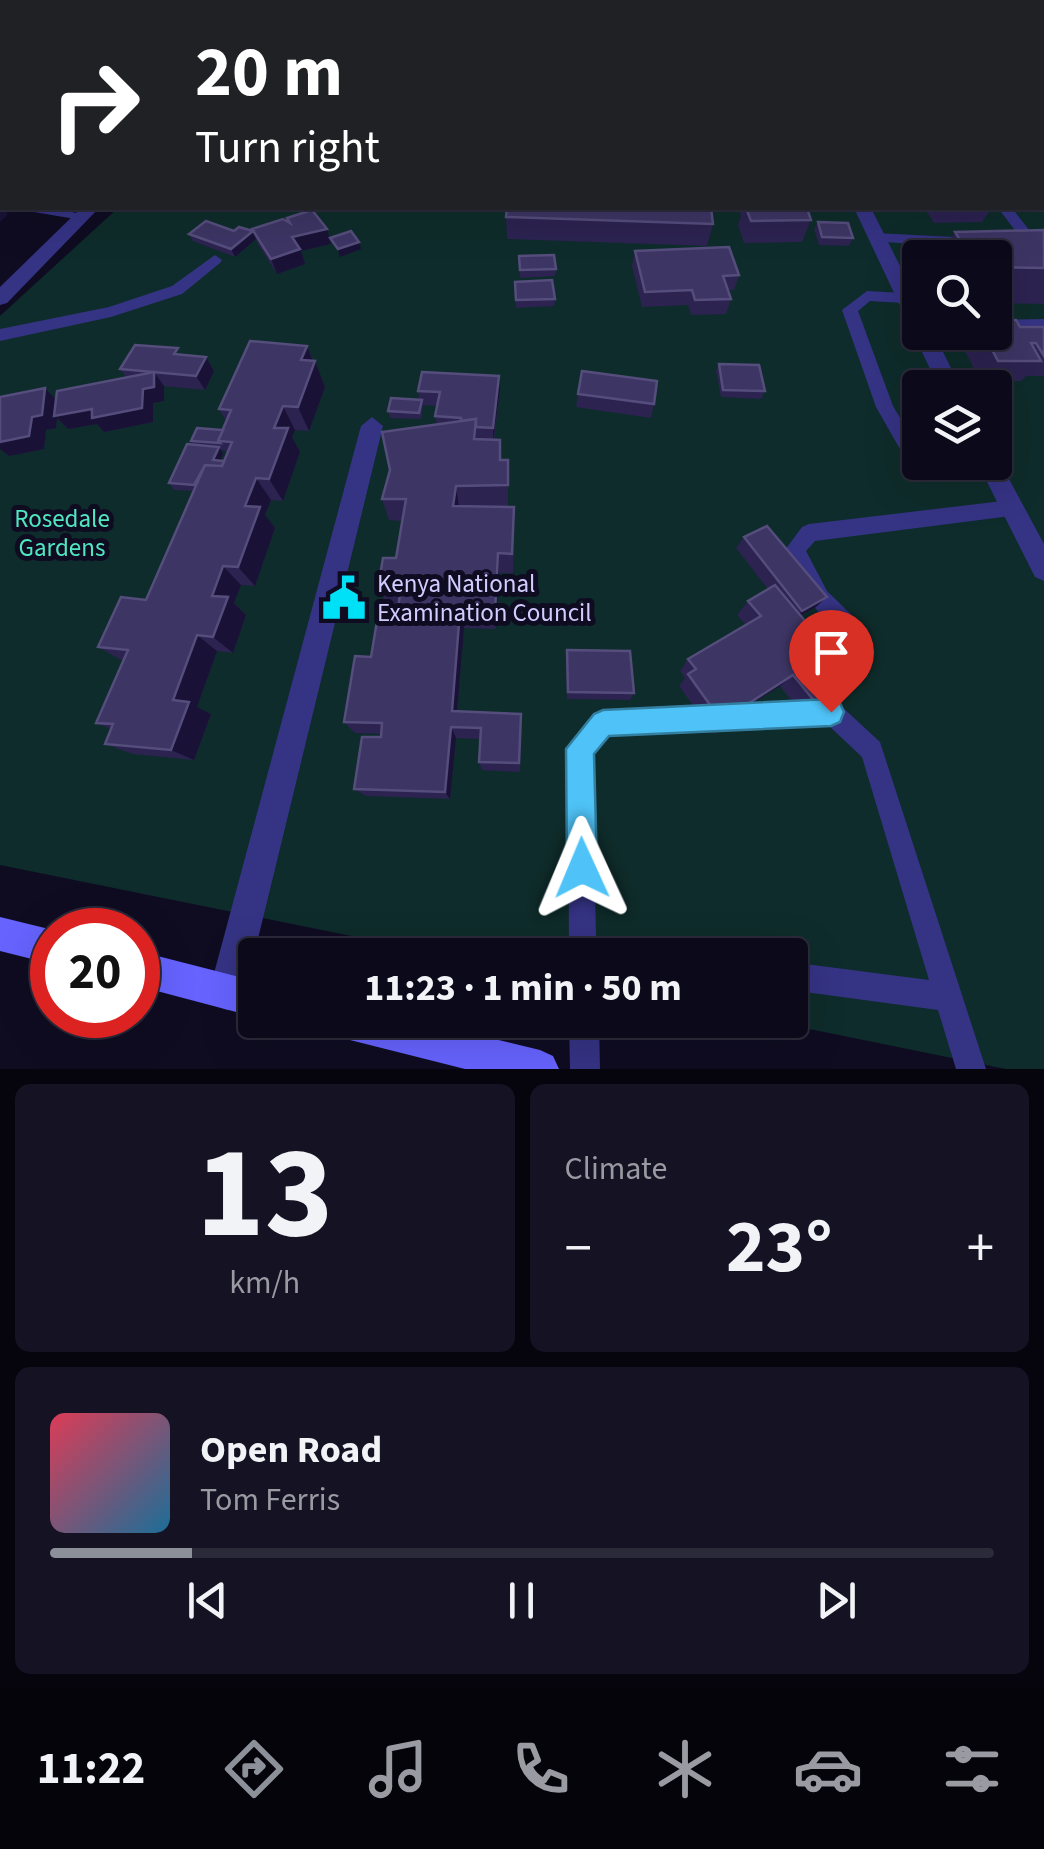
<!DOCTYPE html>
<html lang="en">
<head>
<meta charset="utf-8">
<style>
  :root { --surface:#0b091a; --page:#141223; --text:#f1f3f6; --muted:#9a9aa2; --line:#2b2a39; --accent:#8c9099 }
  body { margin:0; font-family:"Source Sans 3",sans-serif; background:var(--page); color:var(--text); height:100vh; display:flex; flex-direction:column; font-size:38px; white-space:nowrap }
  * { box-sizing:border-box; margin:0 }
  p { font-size:32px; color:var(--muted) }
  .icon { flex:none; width:55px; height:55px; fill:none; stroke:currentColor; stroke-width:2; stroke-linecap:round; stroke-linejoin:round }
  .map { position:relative; height:1069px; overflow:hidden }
  .sheet { display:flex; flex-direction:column; gap:15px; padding:15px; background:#06050e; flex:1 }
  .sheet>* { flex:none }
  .guide { position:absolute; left:0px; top:0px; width:1045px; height:210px; box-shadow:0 10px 40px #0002,0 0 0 2px var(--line); background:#202124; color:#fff; overflow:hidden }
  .controls { position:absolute; left:902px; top:240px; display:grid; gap:20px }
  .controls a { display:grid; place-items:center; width:110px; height:110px; border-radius:10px; background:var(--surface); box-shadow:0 10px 40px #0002,0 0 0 2px var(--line); font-size:50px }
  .speed { position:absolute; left:30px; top:908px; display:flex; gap:20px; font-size:50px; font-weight:700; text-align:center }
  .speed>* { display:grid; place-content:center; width:130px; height:130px; border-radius:50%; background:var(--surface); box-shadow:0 10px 40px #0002,0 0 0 2px var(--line); line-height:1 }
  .speed .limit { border:15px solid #d22; background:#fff; color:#111 }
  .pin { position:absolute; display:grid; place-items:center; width:85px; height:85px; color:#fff; margin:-102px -42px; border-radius:50% 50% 50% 0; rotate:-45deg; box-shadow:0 0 10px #0007 }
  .pin .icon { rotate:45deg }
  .me { position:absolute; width:110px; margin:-55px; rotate:359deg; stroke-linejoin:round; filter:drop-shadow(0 0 8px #0008) }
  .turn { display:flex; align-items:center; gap:35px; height:210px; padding:0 30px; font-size:45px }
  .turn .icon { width:130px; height:130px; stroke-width:2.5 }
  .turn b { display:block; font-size:70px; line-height:85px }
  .big { font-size:75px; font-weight:700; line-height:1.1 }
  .sheet .widget { flex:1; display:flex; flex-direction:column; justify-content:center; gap:15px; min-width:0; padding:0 35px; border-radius:15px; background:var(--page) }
  .sheet .dial { align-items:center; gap:0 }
  .dial b { font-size:130px; line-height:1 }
  .song { display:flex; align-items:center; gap:30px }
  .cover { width:120px; height:120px; border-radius:15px; background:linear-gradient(135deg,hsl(350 70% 55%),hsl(200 70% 35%)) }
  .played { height:10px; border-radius:5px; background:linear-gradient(90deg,var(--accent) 15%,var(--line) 15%) }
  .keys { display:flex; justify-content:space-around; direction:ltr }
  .heat { display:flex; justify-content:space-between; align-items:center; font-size:55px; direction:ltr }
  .sheet .tiles { flex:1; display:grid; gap:15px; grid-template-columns:1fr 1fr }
  .widget:last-child { grid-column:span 2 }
  .trip { position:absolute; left:238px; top:938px; width:570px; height:100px; border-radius:10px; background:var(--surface); box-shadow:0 10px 40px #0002,0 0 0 2px var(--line); font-weight:700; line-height:100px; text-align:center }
  .dock { display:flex; height:160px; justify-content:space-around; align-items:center; background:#04040a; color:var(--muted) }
  .dock .icon { width:70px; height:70px }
  .dock .selected { color:var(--accent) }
  .dock b { font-size:45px; color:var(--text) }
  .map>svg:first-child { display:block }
</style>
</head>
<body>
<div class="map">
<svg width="1044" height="1069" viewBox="0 0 1044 1069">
  <rect width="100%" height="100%" fill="#0f0c22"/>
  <path fill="#0e2c2b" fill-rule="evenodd" d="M371,0H1044V1069H1006L765,1020H790V955H445L0,865V316L118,208H1042V2ZM920,258H995V332H920ZM920,388H995V462H920Z"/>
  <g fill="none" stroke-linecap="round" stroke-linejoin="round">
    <g fill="#353384" fill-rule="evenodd">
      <rect x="0" y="198" width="2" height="8"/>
      <path d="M27,208H56L88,216L81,220L34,212Z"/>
      <path d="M998,208H1012L1040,244V250H1030Z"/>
      <path d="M875,233L973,238L980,243L973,248L870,241V235Z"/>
      <path d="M215,255L222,260L220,263L182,294L111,317L0,341V329L109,307L172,286Z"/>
      <path d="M867,291L903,293L911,298L903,303L870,301L858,311L893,406L912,438L920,440V454L900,449L876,407L842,310Z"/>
      <path d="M1044,319V331L995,332V320Z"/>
      <path d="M1011,500L1018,502L1021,508L1018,514L1011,516L815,541L806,551L827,591L860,623L863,630L860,637L852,640C818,627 800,581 785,550L802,527L809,524Z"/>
      <path d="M831,700L839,704L880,742L986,1069H956L938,1010L790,990V962L929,980L862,757L827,724L609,734L592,753L596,936L645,945L649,955H569L568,749L595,715L603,711Z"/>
      <path d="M569,1020H599L600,1069H570Z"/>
    </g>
    <g fill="#353384" fill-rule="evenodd">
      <path d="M204,0H216L217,2H205Z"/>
      <path d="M763,0H775L776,2H764Z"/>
      <path d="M861,0H904L905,2H862Z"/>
      <path d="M0,19L2,20V28L0,27Z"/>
      <path d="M81,208H99L7,303L0,305V287Z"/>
      <path d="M854,208H871L920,306V332H933L961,388H939Z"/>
      <path d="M372,417L383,426L245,992L240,1005L227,1010L214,1005L209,992L361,426Z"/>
      <path d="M996,455L1044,544V581L1035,577L977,462H995Z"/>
    </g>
    <g fill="#6663ff" fill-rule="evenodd">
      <path d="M0,917L53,930L52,964L0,951Z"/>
      <path d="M138,951L255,981V1017L138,986Z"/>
      <path d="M324,1020H416L540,1050L553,1056L559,1069H465L342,1038L329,1033Z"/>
    </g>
  </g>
  <g fill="#2c2351" fill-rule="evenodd">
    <path d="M545,0H599L598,2H494Z"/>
    <path d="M1014,0H1044V55L1042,57V2H1015Z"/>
    <path d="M1042,106H1044V174L1042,173Z"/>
    <path d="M0,109L2,113V168H0Z"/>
    <path d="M738,208H807L811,220L802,242L744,243L738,225L741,216Z"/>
    <path d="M924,208H992L982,222L934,223Z"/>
    <path d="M506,217L713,224L707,246L507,239Z"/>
    <path d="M818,222L853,238L849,246L819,245L814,229Z"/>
    <path d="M252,229L331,244L301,251L305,264L277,274L258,244Z"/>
    <path d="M1044,230V304L995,303V258H938L955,232Z"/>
    <path d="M189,234L256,239L235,257L193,241Z"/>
    <path d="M635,251L739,275L734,290H728L731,299L726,314L691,315L688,305L642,307L632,266Z"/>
    <path d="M519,256L556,269L555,276L520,278Z"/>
    <path d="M515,282L555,299L554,306L516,308Z"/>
    <path d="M1020,327H1044V376H1026L1021,381H980L960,341L967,332H995Z"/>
    <path d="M307,346L325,387L309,431L295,430L292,437L300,452L283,501L271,500L265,515L275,528L255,586L241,585L234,603L246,615L233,653L217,651L197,707L211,714L194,760L133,754L105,744L111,729L96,723L123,661L98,647L146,600L194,491L174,490L169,483L194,445L191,441L223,430L226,421L219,409ZM220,450H224L227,454L224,461L220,460L223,454Z"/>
    <path d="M182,355L206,357L214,371L205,390L163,386L164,401L153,403V422L104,432L97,424L68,429L57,418L56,428L46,430L44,449L9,456L45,388L56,400L126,377L120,369Z"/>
    <path d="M719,364L765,391L761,399L721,397L716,371Z"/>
    <path d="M499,376L500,390L494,440H500L501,460H508V507L514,528L513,573H499L496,629L464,628L457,712L521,714L520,772L482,770L479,762L480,739L456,738L450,799L366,796L354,789L381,734L355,733L344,722L371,657L398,609V605H387L378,587L396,558L402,521L389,520L382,499L437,425L435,416L437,406L423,405L421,419L390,418L388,411L419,400L418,391Z"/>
    <path d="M578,394L654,404L651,418L576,407Z"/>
    <path d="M744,537L816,607L801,616L823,648L851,681L801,713L780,686L741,711L732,724L714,734L679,686L685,678L680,671L688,659L746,625L737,615L748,601L768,589L736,548Z"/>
    <path d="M567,650L634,693L630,700L567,699L566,659Z"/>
  </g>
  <g fill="#191236">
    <path d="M296,0H359V2H277Z"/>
    <path d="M2,66V86L1,87L2,91L0,93V67Z"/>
    <path d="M0,203L8,214L0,222Z"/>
    <path d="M327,229L331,244L301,251L305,264L277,274L271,259L292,237Z"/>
    <path d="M253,231L256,239L235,257L231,249Z"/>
    <path d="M359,242L361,249L340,257L338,249Z"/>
    <path d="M307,346L314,364L315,361L325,387L309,431L298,407L301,360Z"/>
    <path d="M206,357L214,371L205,390L196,376Z"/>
    <path d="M154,372L164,386V401L153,403V422L104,432L97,424L68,429L57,418L56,428L46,430L44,449L9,456L0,449V431L32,417L45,388L58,402L143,389Z"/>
    <path d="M499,376L500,390L493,441V428Z"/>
    <path d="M283,406L295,430L292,437L300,452L283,501L269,479L274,428Z"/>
    <path d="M219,447L223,454L218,466L213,460Z"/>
    <path d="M256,478L271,500L265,515L275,528L255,586L238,567L245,506Z"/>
    <path d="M456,486L459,508L453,506Z"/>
    <path d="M498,553L499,573L496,629L495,612Z"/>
    <path d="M223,566L241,585L234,603L246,615L233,653L213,637L212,596Z"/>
    <path d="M827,597L816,607L793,620L802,611Z"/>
    <path d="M460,611L464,628L456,723L452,711Z"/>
    <path d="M197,635L217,651L197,707L211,714L194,760L171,750L173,700Z"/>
    <path d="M793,675L780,686L729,718L740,709Z"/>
    <path d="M451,727L456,738L450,799L445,792Z"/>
  </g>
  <g fill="#3d3564" stroke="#554d7c" stroke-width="2.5">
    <path d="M229,0H296L277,2H230Z"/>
    <path d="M313,0H373L374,2H313Z"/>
    <path d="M428,0H477L479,2H428Z"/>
    <rect x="494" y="0" width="49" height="2"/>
    <path d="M631,0H763L764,2H631Z"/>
    <path d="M846,0H854L907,2H846Z"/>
    <path d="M1034,0L1044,1V14L1042,2H1035Z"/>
    <path d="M0,43L2,44V66L0,67Z"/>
    <rect x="1042" y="106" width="2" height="30"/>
    <rect x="0" y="116" width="2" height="32"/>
    <path d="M507,208H711L713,224L506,217Z"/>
    <path d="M746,208H807L811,220L751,221Z"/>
    <path d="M312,210L327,229L292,237L300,249L271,259L252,229L283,219L290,223L287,218Z"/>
    <path d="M206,221L234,231L239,227L253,231L231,249L189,234Z"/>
    <path d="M818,222L848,223L853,238L822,237Z"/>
    <path d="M1044,230V268L995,267V258H971L955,232Z"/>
    <path d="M351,231L359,242L338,249L330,238Z"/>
    <path d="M729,247L739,275L723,276L731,299L695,300L692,290L645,292L635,251Z"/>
    <path d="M554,255L556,269L520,270L519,256Z"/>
    <path d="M552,280L555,299L516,300L515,282Z"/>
    <path d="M995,320H1016L1020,327H1044V356L1036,343H1031L1041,361H998L983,332H995Z"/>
    <path d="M250,341L307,346L301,360L315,361L298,407L283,406L274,428H288L269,479L256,478L245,506L260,507L238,567L223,566L212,596L228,597L213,637L197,635L173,700L189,702L171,750L105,744L113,724L96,723L128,650L98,647L121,597L146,600L205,465L222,466L232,442L218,441L231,410L219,409Z"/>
    <path d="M135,345L178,348L174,354L206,357L196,376L120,369Z"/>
    <path d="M719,364L759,365L765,391L723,390Z"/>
    <path d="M582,371L657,381L654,404L578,394Z"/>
    <path d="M154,372V387L143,389L142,408L92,418V409L54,416L57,391Z"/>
    <path d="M422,372L499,376L493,428L476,427V419L461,421V418L435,416L440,392L418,391Z"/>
    <path d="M45,388L42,415L32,417L29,436L0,442V397Z"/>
    <path d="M391,398L422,400L419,413L388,411Z"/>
    <path d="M476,419L474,439L500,440V460H508V485L456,486L453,506L514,507L512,554L498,553L495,612L460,611L452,711L521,714L519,763L479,762L481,728L451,727L445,792L354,789L362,737H381L382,723L344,722L355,656L371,657L379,609H398L401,587H378L383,558H396L406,499H382L390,470L382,432Z"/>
    <path d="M197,428L223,430L218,441L220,443L191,441Z"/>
    <path d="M187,444L219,447L213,460L224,461L222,466L205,465L194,485L169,483Z"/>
    <path d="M767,526L827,597L802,611L744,537Z"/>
    <path d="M775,585L826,646L823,648L851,681L816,703L793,675L740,709L744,714L725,726L688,674L696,669L688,659L761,616L748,601Z"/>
    <path d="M567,650L630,651L634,693L568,692Z"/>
  </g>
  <path fill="#4fc3f7" stroke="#337fa1" stroke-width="2.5" d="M831,699L840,703L844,712L840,722L831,726L609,736L594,754L597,868L592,879L582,883L571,879L567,868L566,749L594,714L603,710Z"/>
  <defs>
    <g id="civic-bare" transform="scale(3.45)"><path d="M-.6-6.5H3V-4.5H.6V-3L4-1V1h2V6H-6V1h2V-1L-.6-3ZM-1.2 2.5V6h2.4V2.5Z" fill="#00e1f7" stroke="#0f0c22" stroke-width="2.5" paint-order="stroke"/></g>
  </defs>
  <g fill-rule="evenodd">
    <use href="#civic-bare" x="344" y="598"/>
  </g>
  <g text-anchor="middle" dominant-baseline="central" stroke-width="10" stroke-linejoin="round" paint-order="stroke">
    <g font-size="25" fill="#50e7c0" stroke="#0f0c22">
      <text x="62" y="519">Rosedale<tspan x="62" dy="29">Gardens</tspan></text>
    </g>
    <g font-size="25" fill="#d2ccff" stroke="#0f0c22" text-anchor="start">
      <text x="377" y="584">Kenya National<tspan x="377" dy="29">Examination Council</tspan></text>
    </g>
  </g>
</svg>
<div class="controls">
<a><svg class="icon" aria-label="search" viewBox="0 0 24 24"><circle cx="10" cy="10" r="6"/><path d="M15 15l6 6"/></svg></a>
<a><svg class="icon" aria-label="layers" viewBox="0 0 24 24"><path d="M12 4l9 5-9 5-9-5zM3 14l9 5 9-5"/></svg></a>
</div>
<div class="speed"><div class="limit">20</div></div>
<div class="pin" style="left:831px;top:712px;background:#d93025"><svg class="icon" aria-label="arrive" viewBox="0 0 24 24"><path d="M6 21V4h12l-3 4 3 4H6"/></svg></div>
<svg class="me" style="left:582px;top:868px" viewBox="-20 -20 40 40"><path d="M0-17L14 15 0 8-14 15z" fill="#4fc3f7" stroke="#fff" stroke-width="4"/></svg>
<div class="trip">11:23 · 1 min · 50 m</div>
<div class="guide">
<div class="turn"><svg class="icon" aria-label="right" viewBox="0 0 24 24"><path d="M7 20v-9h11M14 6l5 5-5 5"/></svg><div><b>20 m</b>Turn right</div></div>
</div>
</div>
<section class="sheet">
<div class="tiles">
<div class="widget dial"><b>13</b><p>km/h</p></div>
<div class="widget"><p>Climate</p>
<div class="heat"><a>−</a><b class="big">23°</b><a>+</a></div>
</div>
<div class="widget">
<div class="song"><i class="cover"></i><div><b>Open Road</b><p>Tom Ferris</p></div></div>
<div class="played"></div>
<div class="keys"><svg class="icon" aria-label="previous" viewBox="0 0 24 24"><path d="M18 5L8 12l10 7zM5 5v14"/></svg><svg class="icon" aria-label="pause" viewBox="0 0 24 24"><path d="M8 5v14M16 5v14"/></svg><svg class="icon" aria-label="next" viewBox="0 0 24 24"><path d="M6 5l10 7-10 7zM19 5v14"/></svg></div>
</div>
</div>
</section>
<nav class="dock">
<b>11:22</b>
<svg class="icon selected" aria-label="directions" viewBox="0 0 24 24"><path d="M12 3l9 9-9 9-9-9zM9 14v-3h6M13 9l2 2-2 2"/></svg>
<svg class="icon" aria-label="music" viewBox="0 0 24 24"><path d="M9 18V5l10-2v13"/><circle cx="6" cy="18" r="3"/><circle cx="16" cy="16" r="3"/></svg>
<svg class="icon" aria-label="phone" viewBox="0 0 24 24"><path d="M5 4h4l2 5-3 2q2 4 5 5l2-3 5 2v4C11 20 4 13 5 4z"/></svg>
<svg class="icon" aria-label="climate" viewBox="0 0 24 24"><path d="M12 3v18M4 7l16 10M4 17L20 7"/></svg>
<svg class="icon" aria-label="car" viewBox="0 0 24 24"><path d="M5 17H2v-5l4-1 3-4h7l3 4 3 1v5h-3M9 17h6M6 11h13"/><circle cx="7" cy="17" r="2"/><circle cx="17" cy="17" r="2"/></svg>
<svg class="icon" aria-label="filters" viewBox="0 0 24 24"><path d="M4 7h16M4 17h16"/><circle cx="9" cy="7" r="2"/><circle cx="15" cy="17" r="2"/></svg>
</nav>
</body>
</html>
